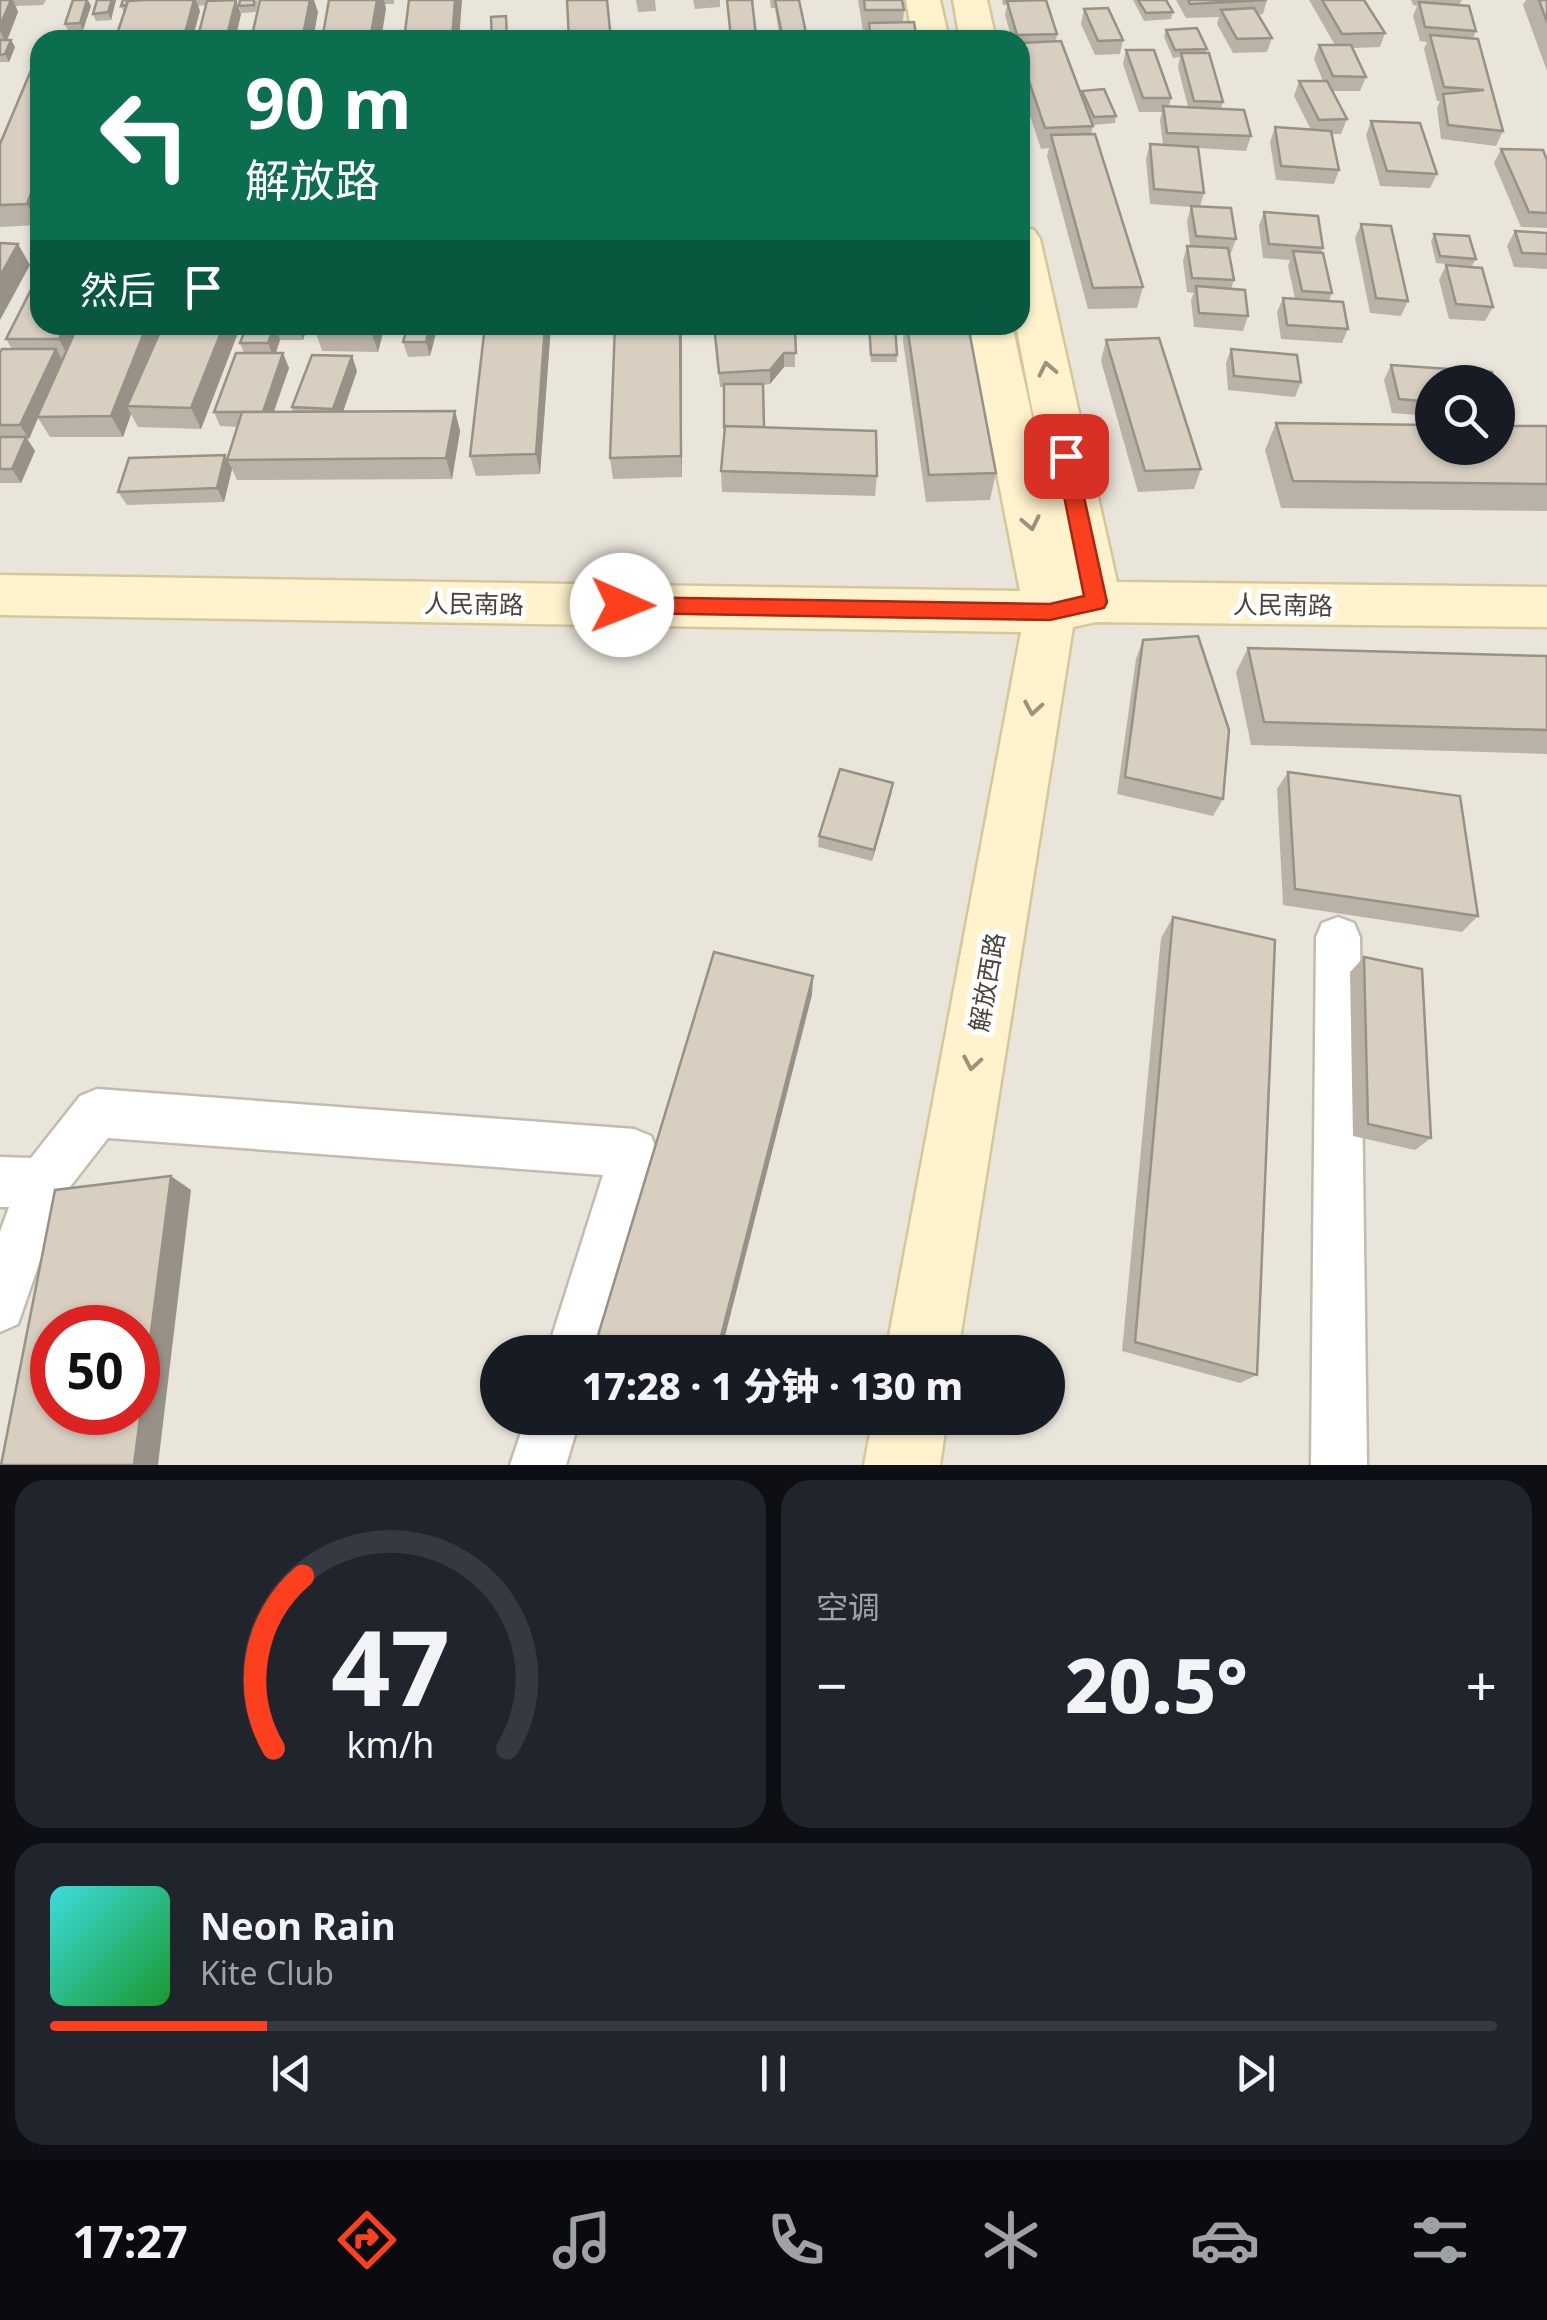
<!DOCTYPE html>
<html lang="zh">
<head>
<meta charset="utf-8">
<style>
  :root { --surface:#171b24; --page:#20242c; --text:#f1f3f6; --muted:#9ea1a6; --line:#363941; --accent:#fc3f1d }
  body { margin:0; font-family:"Noto Sans","Noto Sans SC",sans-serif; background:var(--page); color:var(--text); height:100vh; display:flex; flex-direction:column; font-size:38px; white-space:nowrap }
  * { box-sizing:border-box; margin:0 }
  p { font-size:32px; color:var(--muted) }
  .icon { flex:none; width:55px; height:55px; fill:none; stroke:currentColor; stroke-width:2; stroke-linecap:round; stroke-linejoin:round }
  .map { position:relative; height:1465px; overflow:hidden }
  .sheet { display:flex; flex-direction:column; gap:15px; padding:15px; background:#0d0f14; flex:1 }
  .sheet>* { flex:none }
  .top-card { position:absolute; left:30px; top:30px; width:1000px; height:305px; border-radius:30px; box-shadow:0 2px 8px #0004; background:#0b6e4f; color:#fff; overflow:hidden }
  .fabs { position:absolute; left:1415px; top:365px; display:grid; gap:20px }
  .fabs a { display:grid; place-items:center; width:100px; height:100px; border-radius:50%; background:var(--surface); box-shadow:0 2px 8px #0004; font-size:50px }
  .speed { position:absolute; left:30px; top:1305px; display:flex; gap:20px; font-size:50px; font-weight:700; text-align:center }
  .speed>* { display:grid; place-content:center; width:130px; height:130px; border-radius:50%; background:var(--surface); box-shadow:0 2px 8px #0004; line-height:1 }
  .speed .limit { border:15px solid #d22; background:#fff; color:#111 }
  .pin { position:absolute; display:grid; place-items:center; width:85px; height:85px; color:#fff; margin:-42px; border-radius:20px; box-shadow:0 5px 15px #0006 }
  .me { position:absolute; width:110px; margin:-55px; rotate:91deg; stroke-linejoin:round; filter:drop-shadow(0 0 8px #0008) }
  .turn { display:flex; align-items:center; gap:35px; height:210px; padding:0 50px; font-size:45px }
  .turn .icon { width:130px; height:130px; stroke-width:2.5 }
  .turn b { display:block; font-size:70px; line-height:85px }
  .then { display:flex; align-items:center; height:95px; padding:0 50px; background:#0003; gap:20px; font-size:38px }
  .big { font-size:75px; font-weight:800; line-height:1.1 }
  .sheet .card { flex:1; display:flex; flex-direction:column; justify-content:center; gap:15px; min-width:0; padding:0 35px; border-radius:30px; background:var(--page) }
  .sheet .dial { align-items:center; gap:0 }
  .dial svg { height:260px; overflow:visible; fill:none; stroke:var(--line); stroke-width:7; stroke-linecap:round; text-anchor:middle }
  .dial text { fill:var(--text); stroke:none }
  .song { display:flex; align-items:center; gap:30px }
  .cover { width:120px; height:120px; border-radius:15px; background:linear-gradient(135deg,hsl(180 70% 55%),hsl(130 70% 35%)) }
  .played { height:10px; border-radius:5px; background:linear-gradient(90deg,var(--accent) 15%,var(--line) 15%) }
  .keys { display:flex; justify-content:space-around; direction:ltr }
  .heat { display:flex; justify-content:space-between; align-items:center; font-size:55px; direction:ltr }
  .sheet .tiles { flex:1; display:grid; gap:15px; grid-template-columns:1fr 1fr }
  .card:last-child { grid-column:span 2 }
  .trip { position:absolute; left:480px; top:1335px; width:585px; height:100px; border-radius:50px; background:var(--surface); box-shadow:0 2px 8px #0004; font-weight:800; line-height:100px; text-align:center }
  .tab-bar { display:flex; height:160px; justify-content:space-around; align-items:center; background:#090b0e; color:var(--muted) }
  .tab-bar .icon { width:70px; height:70px }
  .tab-bar .on { color:var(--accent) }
  .tab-bar b { font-size:45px; color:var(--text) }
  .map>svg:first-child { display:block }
</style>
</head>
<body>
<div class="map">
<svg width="1547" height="1465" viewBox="0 0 1547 1465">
  <rect width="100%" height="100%" fill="#f6f3ec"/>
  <path fill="#eae5da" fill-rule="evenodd" d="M0,0H1547V1465H0ZM40,40H1020V325H40ZM1432,382H1498V448H1432ZM52,1328H138V1412H52ZM498,1352H1048V1418H498Z"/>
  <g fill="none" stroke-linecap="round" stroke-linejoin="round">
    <g stroke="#c2bbae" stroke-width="5">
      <g id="street">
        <path d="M1338,917L1354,923L1360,937L1367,1465H1311L1316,937L1322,923Z"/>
        <path d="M97,1089L634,1129L651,1136L658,1153L599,1352H547L603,1175L108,1138L62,1197L18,1324L0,1332V1232L9,1207H0V1157L31,1158L80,1096Z"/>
        <path d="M526,1418H580L566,1465H510Z"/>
      </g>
    </g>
    <g stroke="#d6c79b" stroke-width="5">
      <g id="secondary">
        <path d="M906,0H940L949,40H913Z"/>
        <path d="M953,0H987L996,40H960Z"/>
        <path d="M1020,226L1034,230L1040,239L1117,582L1547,587V627L1096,622L1073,627L958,1352H886L1021,632L0,615V575L1020,591L968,325H1012L1048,490L1016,325H1020Z"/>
        <path d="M873,1418H947L940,1465H864Z"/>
      </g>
    </g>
    <use href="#street" fill="#fff" fill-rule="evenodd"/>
    <use href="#secondary" fill="#fff3cd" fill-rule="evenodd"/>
  </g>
  <g fill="#bab2a6">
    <path d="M0,0H46L43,5L16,6L18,12L7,40H11L15,47L9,62H0Z"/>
    <path d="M116,0L111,20L96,21L93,14Z"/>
    <path d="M123,0H236L241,14L235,40H201L199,33L206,5L198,6L200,11L192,40H117L116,37L124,12L121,6Z"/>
    <path d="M258,0L256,12L241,13L239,6Z"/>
    <path d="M328,0H394V4H385L386,9L329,2Z"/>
    <path d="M636,0H655L656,11L638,12Z"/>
    <path d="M693,0H720V7L695,9Z"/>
    <path d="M727,0H754L752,4L756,40H730Z"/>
    <path d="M770,0H799L806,33V40H780L775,8H771Z"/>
    <path d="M858,0H902L904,10L903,22L917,40H868V37H864Z"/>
    <path d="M1002,0H1046L1057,34L1056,42L1082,95V91L1116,116L1115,123L1093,125L1091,135L1143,287L1137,308L1088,309L1047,156L1049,148L1041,149L1020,86V40H1012L1005,15L1007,5H1003Z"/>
    <path d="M1133,0H1166L1173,12L1171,19L1144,21Z"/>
    <path d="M1176,0H1267L1263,14L1258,15L1272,38L1267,52L1233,53L1217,24L1219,17L1186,18Z"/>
    <path d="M1309,0H1364L1385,33L1380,47L1353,48L1366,77L1360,91H1332L1347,119L1341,134H1332L1339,170L1334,184L1276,180L1270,142L1275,127L1311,130L1294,96L1299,81H1323L1314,59L1319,45H1335Z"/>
    <path d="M1411,0H1462L1459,5L1476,31L1473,39L1503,131L1496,146L1441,139L1437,108L1440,101H1437L1424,49L1427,42L1420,41L1413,16L1417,6L1413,5Z"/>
    <path d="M1526,0H1547V71L1523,5Z"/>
    <path d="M91,6L83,30L68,31L65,24Z"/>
    <path d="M1084,9L1123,40L1120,54L1095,55L1081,24Z"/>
    <path d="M1166,30L1207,49L1206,53L1223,102L1221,108L1251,136L1246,151L1198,148L1204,193L1200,207L1236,239L1231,253H1229L1234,280L1231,289L1248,316L1243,331L1194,327L1191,300L1194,293L1187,292L1183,261L1187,246H1190L1187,221L1191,207L1150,204L1146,159L1150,144L1163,145L1160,120L1162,112H1139L1123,64L1126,50L1171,98L1169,106L1188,107L1178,67L1180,57L1173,58L1164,37Z"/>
    <path d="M1371,121L1437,174L1430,188L1380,186L1366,135Z"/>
    <path d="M0,144L38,225L0,227Z"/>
    <path d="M1501,149L1547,160V228L1521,227L1494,163Z"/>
    <path d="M1264,212L1323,248L1321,253L1332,293L1329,301L1348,329L1342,343L1281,339L1277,312L1283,298H1295L1288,266L1290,260L1263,258L1259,226Z"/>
    <path d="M1361,224L1408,301L1401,316L1370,313L1355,238Z"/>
    <path d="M1515,231L1547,233V269L1514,267L1507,246Z"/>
    <path d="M1434,234L1476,259L1472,266L1436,263L1431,241Z"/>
    <path d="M1446,265L1493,307L1485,321L1449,319L1439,280Z"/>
    <path d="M241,325L201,429L138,427L131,414L123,437H50L38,418L29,439H27L35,451L21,483H0V352L12,349L6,339Z"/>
    <path d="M247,325H308L303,340H280L276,353L289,368L274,412H293L292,407L352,356L357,371L343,412L455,411L460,431L452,479L237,480L232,469L224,502L127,505L118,492L225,455L227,459L238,427L220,426L214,412L244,353L240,343Z"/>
    <path d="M385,325L378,352L322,351L315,330Z"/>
    <path d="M408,325H438L430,356L408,357L403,342Z"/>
    <path d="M551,325L540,474L476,476L470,456Z"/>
    <path d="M615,325H682V477L613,479L610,458Z"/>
    <path d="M714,325L795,330V367H784L770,384L763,385L764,427L877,476L875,496L722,492L721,471L725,435L724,387H720Z"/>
    <path d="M868,325H895L897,362H871Z"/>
    <path d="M904,325H968L996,473L990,500L926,502L903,341Z"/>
    <path d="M1106,340L1201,469L1194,489L1138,492L1101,361Z"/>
    <path d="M1231,349L1301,382L1295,397L1228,390L1226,363Z"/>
    <path d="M1391,365L1432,382V416L1392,413L1384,380Z"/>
    <path d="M1276,423L1547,426V511L1281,508L1265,450Z"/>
    <path d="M1143,640L1223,799L1213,816L1117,794L1136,659Z"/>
    <path d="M1248,648L1547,656V754L1251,745L1236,672Z"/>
    <path d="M1288,772L1478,916L1462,932L1283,905L1277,789Z"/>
    <path d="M893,783L891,795L872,861L818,847L819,836Z"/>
    <path d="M1173,917L1257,1375L1240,1383L1122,1351L1161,938Z"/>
    <path d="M1364,957L1431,1138L1415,1150L1353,1136L1350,972Z"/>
    <path d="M647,1418H705L701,1433Z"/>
  </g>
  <g fill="#979187">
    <path d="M11,0H13L18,12L6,43L0,31V26Z"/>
    <path d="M88,0L91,6L83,30L80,23Z"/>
    <path d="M112,0H116L111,20L108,12Z"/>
    <path d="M194,0H196L200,11L192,40H188L185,33Z"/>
    <path d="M236,0L241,14L235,40H231L228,31Z"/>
    <path d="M310,0H314L318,12L313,40H302Z"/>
    <path d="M377,0H384L386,9L381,40H370Z"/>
    <path d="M455,0H462L459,40H452Z"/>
    <path d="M11,40L15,47L9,62L5,54Z"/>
    <path d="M40,170V220L38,225L27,204Z"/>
    <path d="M18,244L30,265L0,320V276Z"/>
    <path d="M66,325H81L67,354L59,339Z"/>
    <path d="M147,325H166L127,406L131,414L123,437L111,416Z"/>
    <path d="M224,325H241L201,429L191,408Z"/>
    <path d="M275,325L280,340L274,358L268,343Z"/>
    <path d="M298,325H308L303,340Z"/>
    <path d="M373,325H385L378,352L371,331Z"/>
    <path d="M430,325H438L430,356L426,342Z"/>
    <path d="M545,325H551L540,474L536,454Z"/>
    <path d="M680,325H682V477L681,456Z"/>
    <path d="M56,349L64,363L37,417L38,418L29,439L20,425Z"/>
    <path d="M283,353L289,368L268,427L262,413Z"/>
    <path d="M784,353V367L770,384V370Z"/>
    <path d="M352,356L357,371L339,423L333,409Z"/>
    <path d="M455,411L460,431L452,479L446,458Z"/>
    <path d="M26,437L35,451L21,483L12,469Z"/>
    <path d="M225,455L232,469L224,502L217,488Z"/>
    <path d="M893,783L891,795L872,861L874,850Z"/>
    <path d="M813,976L812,995L721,1352H717Z"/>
    <path d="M171,1176L191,1190L158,1465H134Z"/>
    <path d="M700,1418H705L701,1433L698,1427Z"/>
  </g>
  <g fill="#d8cfc1" stroke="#979187" stroke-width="2.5" fill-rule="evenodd">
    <path d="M0,0H11L0,26Z"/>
    <path d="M73,0H87L80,23L65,24Z"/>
    <path d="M97,0H112L108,12L93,14Z"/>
    <path d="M123,0H138L128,1L126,5L121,6Z"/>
    <path d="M145,0H194L185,33L116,37L128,1Z"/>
    <path d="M236,0L228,31L199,33L207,1Z"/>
    <path d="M240,0H254V5L239,6Z"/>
    <path d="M260,0H310L302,40H251Z"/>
    <path d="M329,0H377L370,40H322Z"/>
    <path d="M409,0H455L452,40H404Z"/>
    <path d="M567,0H607L611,40H569Z"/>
    <path d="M727,0H752L756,36L731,37Z"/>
    <path d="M775,0H799L806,33L782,34Z"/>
    <path d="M864,0H902L904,10H865Z"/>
    <path d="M1046,0L1057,34L1017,35L1007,1Z"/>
    <path d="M1138,0H1166L1173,12L1146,13Z"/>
    <path d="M1188,0H1267L1190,4Z"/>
    <path d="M1322,0H1364L1385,33L1342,34Z"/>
    <path d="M1539,0H1547V22Z"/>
    <path d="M1419,2L1469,6L1476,31L1425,27Z"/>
    <path d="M1108,8L1123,40L1098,41L1084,9Z"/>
    <path d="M1254,8L1272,38L1237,39L1221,10Z"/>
    <path d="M506,16L507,39L492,40L491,17Z"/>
    <path d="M914,22L917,40H871L869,23Z"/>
    <path d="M1197,28L1207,49L1175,50L1166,30Z"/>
    <path d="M1430,35L1478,39L1503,131L1448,125L1443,94L1484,90L1444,87Z"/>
    <path d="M0,40H11L5,54L0,55Z"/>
    <path d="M1061,41L1093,126L1045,128L1020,55V43Z"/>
    <path d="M1319,45H1351L1366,77L1333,76Z"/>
    <path d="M40,49V170L27,204L0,205V144Z"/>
    <path d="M1126,50H1154L1171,98H1143Z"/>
    <path d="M1181,53H1209L1223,102L1194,101Z"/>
    <path d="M1299,81H1327L1347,119L1319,120Z"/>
    <path d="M1104,89L1116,116L1094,117L1082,91Z"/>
    <path d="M1163,106L1244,110L1251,136L1167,133Z"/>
    <path d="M1371,121L1420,123L1437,174L1387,171Z"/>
    <path d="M1275,127L1331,131L1339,170L1281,166Z"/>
    <path d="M1095,134L1143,287L1093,288L1051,135Z"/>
    <path d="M1150,144L1198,147L1204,193L1154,189Z"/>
    <path d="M1501,149L1543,150L1547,160V213L1529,212Z"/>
    <path d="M1191,206L1231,208L1236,239L1196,236Z"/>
    <path d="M1264,212L1318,216L1323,248L1269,244Z"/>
    <path d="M1361,224L1391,226L1408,301L1376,298Z"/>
    <path d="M1515,231L1547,233V254L1522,253Z"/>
    <path d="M1434,234L1469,236L1476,259L1440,256Z"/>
    <path d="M0,243L18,244L0,276Z"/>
    <path d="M1187,246L1228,248L1234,280L1192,278Z"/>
    <path d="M1293,251L1323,253L1332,293L1302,291Z"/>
    <path d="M1446,265L1482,268L1493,307L1456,304Z"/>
    <path d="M34,284L40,285V325H66L59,339H6Z"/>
    <path d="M1196,286L1245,290L1248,316L1199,313Z"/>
    <path d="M1283,298L1343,302L1348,329L1287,325Z"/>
    <path d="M78,325H147L111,416L37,417Z"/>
    <path d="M163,325H224L191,408L127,406Z"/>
    <path d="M247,325H298H275L268,343H240Z"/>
    <path d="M316,325H373L371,331L315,330Z"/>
    <path d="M408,325H430L426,342H403Z"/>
    <path d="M485,325H545L536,454L470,456Z"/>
    <path d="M615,325H680L681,456L610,458Z"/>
    <path d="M714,325H779L782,330H795L796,353H784L770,370L719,373Z"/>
    <path d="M869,325H895L897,355H871Z"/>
    <path d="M907,325H968L996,473L929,475Z"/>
    <path d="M1159,338L1201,469L1145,471L1106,340Z"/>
    <path d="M2,349H56L20,425H0V352Z"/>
    <path d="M1231,349L1297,355L1301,382L1234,376Z"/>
    <path d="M236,353H283L263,412H214Z"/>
    <path d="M312,355L352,356L333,409L292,407Z"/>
    <path d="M1391,365L1492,372L1495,382H1432V402L1399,399Z"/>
    <path d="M724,384H763L764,427H724Z"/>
    <path d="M1498,392L1502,407L1498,406Z"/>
    <path d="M455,411L446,458L227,460L242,412Z"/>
    <path d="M1276,423L1432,425V448H1498V426H1547V484L1293,481Z"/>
    <path d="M725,426L876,431L877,476L721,471Z"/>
    <path d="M0,437H26L12,469H0Z"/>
    <path d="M225,455L217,488L118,492L129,458Z"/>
    <path d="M1198,636L1229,730L1223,799L1125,777L1143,640Z"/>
    <path d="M1248,648L1547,656V730L1264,722Z"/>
    <path d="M840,769L893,783L874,850L819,836Z"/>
    <path d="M1288,772L1460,796L1478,916L1295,889Z"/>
    <path d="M1173,917L1275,940L1257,1375L1135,1342Z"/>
    <path d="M714,952L813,976L717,1352H593Z"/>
    <path d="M1364,957L1422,969L1431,1138L1368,1124Z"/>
    <path d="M171,1176L134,1465H1L55,1190ZM52,1328H138V1412H52Z"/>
    <path d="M666,1418H700L698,1427Z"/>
  </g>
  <defs><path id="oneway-chevron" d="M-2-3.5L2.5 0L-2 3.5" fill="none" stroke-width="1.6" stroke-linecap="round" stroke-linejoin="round" transform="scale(2.5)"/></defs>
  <g stroke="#9c937c">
    <use href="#oneway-chevron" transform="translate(1047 369) rotate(-102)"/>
    <use href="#oneway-chevron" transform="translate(1031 523) rotate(78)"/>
    <use href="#oneway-chevron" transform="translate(1033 708) rotate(100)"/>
    <use href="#oneway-chevron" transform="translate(972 1063) rotate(100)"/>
  </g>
  <path fill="#fc3f1d" stroke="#a42913" stroke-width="2.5" d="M1066,450L1075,456L1107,602L1104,608L1050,620L622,613L611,605L622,597L1050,604L1084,596L1056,456Z"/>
  <g text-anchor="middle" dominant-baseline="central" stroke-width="10" stroke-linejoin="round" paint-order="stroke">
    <g font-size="25" fill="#4b4439" stroke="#fff">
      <text transform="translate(474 603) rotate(1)">人民南路</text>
      <text transform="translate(1283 604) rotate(1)">人民南路</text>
      <text transform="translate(986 982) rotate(-80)">解放西路</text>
    </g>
  </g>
</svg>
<div class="fabs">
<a><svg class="icon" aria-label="search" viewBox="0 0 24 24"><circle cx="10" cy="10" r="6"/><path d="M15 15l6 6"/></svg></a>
</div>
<div class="speed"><div class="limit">50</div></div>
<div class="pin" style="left:1066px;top:456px;background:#d93025"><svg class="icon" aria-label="arrive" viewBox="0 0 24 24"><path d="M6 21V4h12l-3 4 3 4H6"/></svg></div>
<svg class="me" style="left:622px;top:605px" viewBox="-20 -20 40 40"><circle r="19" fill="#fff"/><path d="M0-13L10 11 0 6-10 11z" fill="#fc3f1d"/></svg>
<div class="trip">17:28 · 1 分钟 · 130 m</div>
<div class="top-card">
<div class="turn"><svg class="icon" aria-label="left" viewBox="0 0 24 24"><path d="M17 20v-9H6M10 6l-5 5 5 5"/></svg><div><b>90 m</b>解放路</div></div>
<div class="then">然后<svg class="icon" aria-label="arrive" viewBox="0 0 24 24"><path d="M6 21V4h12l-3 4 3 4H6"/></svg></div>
</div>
</div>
<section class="sheet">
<div class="tiles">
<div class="card dial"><svg viewBox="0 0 100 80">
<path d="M14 69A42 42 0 1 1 86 69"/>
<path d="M14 69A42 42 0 0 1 23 16" stroke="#fc3f1d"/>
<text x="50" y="56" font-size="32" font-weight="700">47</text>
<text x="50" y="72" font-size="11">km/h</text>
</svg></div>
<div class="card"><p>空调</p>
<div class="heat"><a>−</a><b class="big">20.5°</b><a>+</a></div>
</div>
<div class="card">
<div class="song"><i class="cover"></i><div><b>Neon Rain</b><p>Kite Club</p></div></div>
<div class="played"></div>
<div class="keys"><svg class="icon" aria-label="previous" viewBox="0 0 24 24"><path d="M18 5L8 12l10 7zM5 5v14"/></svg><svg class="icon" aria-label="pause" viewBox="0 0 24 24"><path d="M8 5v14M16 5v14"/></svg><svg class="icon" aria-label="next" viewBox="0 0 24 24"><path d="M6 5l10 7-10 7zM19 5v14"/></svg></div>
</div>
</div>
</section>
<nav class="tab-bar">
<b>17:27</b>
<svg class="icon on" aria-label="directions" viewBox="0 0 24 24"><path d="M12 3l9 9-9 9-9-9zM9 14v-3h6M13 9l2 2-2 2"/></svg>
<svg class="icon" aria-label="music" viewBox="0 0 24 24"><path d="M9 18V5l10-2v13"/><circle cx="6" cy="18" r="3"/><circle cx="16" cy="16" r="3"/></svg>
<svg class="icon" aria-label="phone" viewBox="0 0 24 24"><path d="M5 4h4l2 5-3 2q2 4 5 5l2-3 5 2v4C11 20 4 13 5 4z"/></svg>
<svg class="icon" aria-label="climate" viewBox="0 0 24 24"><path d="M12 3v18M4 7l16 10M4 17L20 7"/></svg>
<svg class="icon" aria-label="car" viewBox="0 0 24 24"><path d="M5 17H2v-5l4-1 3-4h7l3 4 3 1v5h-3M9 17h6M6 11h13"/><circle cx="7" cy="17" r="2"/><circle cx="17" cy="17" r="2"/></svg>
<svg class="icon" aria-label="filters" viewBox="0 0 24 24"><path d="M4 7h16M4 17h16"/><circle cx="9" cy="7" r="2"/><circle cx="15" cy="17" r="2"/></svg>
</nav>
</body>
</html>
